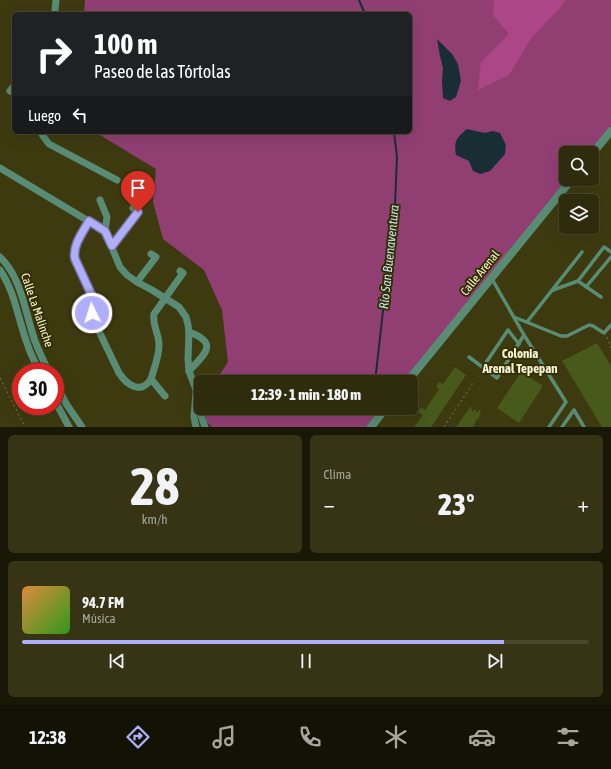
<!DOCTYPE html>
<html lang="es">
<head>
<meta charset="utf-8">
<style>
  :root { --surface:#2e2c0c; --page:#363415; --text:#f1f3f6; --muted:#a7a79d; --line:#49482d; --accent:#afaefa }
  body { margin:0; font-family:"Asap Condensed",sans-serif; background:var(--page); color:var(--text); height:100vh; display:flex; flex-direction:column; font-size:15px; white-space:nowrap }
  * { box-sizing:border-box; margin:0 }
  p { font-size:13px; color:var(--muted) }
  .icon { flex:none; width:22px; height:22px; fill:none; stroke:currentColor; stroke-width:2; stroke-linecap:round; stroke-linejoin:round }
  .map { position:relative; height:427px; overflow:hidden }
  .details { display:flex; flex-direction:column; gap:8px; padding:8px; background:#191807; flex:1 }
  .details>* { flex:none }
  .guide { position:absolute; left:12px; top:12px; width:400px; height:122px; border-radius:6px; box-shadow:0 4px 16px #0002,0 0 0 1px var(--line); background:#202124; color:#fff; overflow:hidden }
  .tools { position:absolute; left:559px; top:146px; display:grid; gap:8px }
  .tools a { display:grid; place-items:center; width:40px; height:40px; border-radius:6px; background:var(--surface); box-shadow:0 4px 16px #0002,0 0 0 1px var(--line); font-size:20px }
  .speed { position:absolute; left:12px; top:363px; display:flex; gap:8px; font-size:20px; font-weight:700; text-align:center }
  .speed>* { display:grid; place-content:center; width:52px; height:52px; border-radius:50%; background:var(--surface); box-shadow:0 4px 16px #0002,0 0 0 1px var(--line); line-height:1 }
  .speed .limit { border:6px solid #d22; background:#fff; color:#111 }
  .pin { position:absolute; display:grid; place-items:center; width:34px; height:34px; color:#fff; margin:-41px -17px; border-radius:50% 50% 50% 0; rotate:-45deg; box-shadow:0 0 4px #0007 }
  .pin .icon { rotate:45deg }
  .me { position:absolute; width:44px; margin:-22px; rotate:356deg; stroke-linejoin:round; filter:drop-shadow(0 0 3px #0008) }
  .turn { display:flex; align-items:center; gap:14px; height:84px; padding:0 16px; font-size:18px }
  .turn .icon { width:52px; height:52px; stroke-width:2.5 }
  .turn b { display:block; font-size:28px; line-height:34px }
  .then { display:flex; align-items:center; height:38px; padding:0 16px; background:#0003; gap:8px; font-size:15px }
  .big { font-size:30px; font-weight:800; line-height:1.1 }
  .details .widget { flex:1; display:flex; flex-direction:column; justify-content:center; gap:6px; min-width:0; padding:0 14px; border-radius:6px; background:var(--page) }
  .details .dial { align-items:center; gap:0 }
  .dial b { font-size:52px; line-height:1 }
  .song { display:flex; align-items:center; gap:12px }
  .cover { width:48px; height:48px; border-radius:6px; background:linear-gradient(135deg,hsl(30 70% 55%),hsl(110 70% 35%)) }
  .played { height:4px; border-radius:2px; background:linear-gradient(90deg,var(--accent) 85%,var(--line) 85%) }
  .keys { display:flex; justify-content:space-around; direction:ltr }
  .heat { display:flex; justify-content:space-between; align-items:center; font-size:22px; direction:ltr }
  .details .tiles { flex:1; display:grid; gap:8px; grid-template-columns:1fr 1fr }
  .widget:last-child { grid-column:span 2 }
  .trip { position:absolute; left:194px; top:375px; width:224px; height:40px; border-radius:6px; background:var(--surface); box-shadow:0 4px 16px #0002,0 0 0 1px var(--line); font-weight:800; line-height:40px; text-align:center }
  .tab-bar { display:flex; height:64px; justify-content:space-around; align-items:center; background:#121205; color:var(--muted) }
  .tab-bar .icon { width:28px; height:28px }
  .tab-bar .current { color:var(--accent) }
  .tab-bar b { font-size:18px; color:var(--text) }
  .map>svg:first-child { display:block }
</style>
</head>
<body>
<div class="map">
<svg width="611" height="427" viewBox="0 0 611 427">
  <rect width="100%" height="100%" fill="#3e3a10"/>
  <g fill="#913f73">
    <path d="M85,0H611V126L589,153H566V179H568L403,382H215L228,362L222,310L204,270L163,239L153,202L156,169L95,132H410V14H84Z"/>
    <path d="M205,408H382L367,427H212L206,421Z"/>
  </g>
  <path fill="#ab4787" d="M494,0H566L561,7L532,37L509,75L478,90L481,62L509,34L493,15Z"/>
  <g fill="#192d35">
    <path d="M437,39L452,54L458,64L461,81L456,97L450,101L443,98L442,81L443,68L440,56Z"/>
    <path d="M467,129L485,133L493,131L500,133L506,145L505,154L490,171L480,174L473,171L469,161L456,155C454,141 456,138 467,129Z"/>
  </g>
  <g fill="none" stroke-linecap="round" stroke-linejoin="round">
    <g stroke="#192d35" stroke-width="2">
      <path d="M359,0L365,14"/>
      <path d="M375,382L395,204L397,157L394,132"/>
    </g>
  </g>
  <g fill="#47591b">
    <path d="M597,343L611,366V427H602L562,361Z"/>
    <path d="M455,367L466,375L431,427H414L423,415L418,412L421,407L425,410L439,389L436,386L439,382L443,384Z"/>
    <path d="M521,372L543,386L519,423L497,408Z"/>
    <path d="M471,406L472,412L477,408L475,413L481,409L479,418L476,420L474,426L473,427H456Z"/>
  </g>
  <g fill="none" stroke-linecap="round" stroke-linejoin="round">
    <g stroke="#7b7852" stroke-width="1" stroke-dasharray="2 3" stroke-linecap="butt">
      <path d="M607,337L611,348"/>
      <path d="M0,378L25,427"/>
      <path d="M444,427L473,383"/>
    </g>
    <g stroke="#588c75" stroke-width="3.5">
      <path d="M492,279L524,335L566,402L549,427"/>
      <path d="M578,281L604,247L611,252"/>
      <path d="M586,287L611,257"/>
      <path d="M553,290L578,281L601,297"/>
      <path d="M514,317L561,336H567L589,325L593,326L604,333L611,325"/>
      <path d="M527,322L582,252"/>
      <path d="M469,357L497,378L524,335"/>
      <path d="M483,367L508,330L519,344"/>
      <path d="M562,427L574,410L584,427"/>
    </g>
    <g stroke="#588c75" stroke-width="7">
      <path d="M56,14L55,10L56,0"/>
      <path d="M10,91L14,86"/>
      <path d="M41,132L43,136L49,144L117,180"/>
      <path d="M0,168L105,231L120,267L127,275L137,282L152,290L179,307L186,317L188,325L189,332L188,359L189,371L201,403V415L205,427"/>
      <path d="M100,200L107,217L105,231"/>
      <path d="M89,221C83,232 72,246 75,259L93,298C94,306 92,313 94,321L119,373C127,385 141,395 151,379C154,369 159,356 159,345C159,333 152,326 154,314L183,273L180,271"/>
      <path d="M112,246L138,212L133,208"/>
      <path d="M0,257C22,278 25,313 35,341C39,352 44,362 49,372"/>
      <path d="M0,270C15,292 18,319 27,343C30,353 35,363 40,372"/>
      <path d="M137,282L156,257L151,254"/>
      <path d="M189,371C204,355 220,343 189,332"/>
      <path d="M151,379L165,396"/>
      <path d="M55,383L67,405L82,427"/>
      <path d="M55,401L69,427"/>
      <path d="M196,427L194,417L196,392"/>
    </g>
    <g stroke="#588c75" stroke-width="8">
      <path d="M592,154L611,131"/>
      <path d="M407,382L572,179"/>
      <path d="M371,427L386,408"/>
    </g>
  </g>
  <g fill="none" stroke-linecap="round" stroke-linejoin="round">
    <g stroke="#7271a2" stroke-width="10">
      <path id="route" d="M92,313L93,304V298L75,259C72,246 83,232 89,221L105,231L112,246L138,212"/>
    </g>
    <use href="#route" stroke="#afaefa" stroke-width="7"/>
  </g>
  <g text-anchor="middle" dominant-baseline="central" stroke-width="4" stroke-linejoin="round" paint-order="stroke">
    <g font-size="12" fill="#f6f4d7" stroke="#343004">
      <text transform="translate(480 273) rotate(-51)">Calle Arenal</text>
      <text transform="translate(37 310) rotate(71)">Calle La Malinche</text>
    </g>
    <g font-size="13" font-style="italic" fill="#c6e4f0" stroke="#343004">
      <text transform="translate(389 257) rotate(-84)">Río San Buenaventura</text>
    </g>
    <g font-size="13" font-weight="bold" fill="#f6f4d7" stroke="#343004">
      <text x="520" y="353">Colonia<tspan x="520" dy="15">Arenal Tepepan</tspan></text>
    </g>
  </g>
</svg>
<div class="tools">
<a><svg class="icon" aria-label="search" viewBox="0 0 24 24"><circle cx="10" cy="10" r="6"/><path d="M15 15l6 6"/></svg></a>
<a><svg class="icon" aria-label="layers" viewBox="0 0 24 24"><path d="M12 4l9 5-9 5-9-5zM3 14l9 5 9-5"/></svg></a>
</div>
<div class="speed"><div class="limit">30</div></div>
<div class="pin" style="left:138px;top:212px;background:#d93025"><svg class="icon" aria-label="arrive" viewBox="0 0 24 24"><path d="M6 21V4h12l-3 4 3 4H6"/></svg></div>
<svg class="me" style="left:92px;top:313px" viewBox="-20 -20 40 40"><circle r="17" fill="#afaefa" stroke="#fff" stroke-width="3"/><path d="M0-11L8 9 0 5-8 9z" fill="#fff"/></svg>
<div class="trip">12:39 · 1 min · 180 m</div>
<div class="guide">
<div class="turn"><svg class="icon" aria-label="right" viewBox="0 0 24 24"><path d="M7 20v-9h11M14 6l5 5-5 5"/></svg><div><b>100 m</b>Paseo de las Tórtolas</div></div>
<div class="then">Luego<svg class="icon" aria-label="left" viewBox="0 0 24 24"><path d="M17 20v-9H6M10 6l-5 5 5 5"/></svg></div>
</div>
</div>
<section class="details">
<div class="tiles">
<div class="widget dial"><b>28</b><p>km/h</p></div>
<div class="widget"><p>Clima</p>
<div class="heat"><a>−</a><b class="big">23°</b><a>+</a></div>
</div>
<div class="widget">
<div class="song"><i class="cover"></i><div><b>94.7 FM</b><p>Música</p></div></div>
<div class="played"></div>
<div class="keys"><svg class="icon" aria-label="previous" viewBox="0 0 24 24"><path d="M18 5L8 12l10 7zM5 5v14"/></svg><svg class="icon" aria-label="pause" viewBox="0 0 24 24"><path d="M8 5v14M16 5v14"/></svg><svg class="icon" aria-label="next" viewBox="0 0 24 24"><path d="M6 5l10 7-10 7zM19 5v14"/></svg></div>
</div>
</div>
</section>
<nav class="tab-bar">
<b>12:38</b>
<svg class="icon current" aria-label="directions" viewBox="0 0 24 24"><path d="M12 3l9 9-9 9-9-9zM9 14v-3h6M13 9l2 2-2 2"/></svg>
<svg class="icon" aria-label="music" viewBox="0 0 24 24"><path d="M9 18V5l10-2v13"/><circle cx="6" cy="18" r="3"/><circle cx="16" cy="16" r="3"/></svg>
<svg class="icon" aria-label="phone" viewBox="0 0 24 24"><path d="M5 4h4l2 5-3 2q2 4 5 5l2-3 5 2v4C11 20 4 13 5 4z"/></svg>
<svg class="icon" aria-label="climate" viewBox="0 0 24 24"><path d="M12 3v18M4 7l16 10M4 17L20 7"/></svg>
<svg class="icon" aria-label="car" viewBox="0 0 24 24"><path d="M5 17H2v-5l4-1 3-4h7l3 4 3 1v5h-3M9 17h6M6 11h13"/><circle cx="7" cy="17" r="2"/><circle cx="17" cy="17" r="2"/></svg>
<svg class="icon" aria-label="filters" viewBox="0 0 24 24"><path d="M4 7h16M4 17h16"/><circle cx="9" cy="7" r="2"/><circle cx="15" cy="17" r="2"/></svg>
</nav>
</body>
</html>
